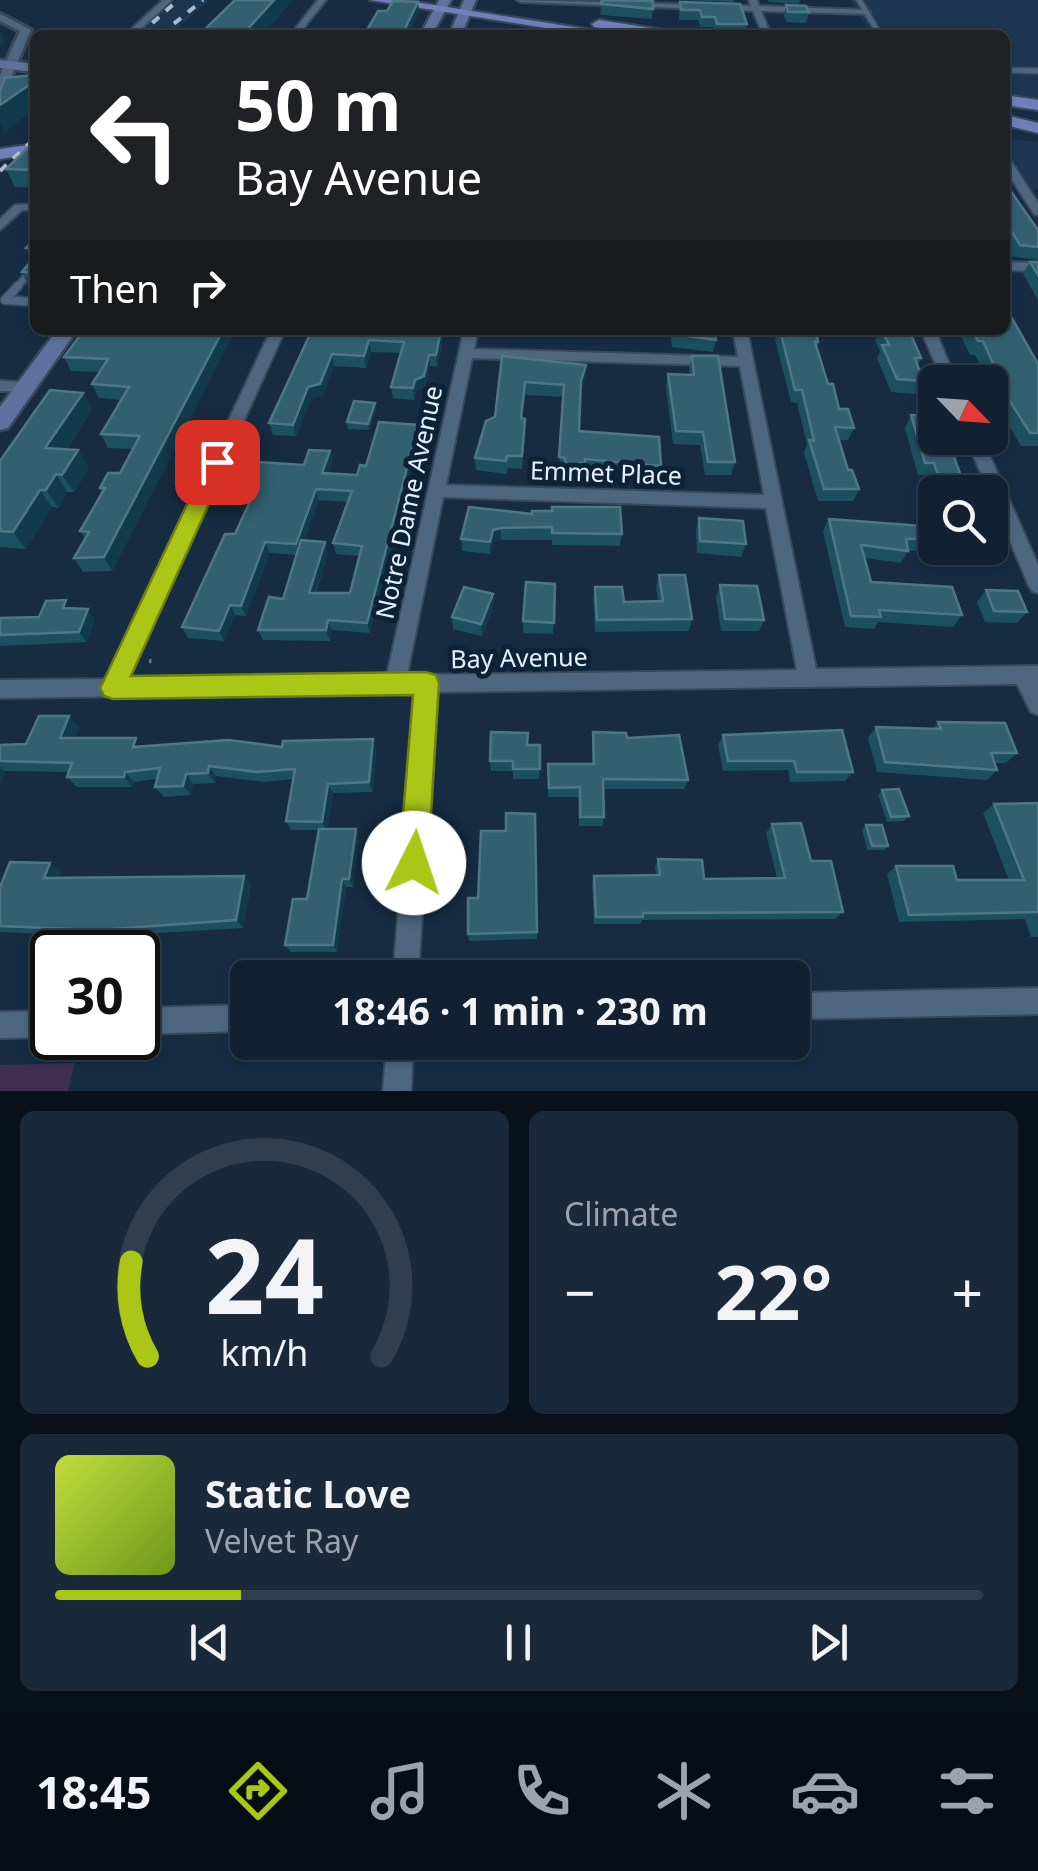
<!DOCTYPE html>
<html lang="en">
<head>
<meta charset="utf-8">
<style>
  :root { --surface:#112132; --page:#1a293a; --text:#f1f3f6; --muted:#9ca3ac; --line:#303e4d; --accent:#aac718 }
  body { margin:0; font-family:"Noto Sans",sans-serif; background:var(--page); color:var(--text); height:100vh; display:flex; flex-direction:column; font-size:38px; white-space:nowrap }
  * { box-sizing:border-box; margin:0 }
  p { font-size:32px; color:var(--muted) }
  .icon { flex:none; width:55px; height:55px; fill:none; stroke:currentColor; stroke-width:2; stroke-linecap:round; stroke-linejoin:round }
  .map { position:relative; height:1091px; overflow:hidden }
  .sheet { display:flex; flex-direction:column; gap:20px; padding:20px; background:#09121c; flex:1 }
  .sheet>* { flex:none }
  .top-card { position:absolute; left:30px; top:30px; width:980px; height:305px; border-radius:15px; box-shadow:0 2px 8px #0004,0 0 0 2px var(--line); background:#202124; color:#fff; overflow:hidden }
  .needle { width:65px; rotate:115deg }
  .tools { position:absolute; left:918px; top:365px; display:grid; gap:20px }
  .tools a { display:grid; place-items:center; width:90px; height:90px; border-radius:15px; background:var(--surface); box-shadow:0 2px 8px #0004,0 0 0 2px var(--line); font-size:50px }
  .speed { position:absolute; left:30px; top:930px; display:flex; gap:20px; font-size:50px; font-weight:700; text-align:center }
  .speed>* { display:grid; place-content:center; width:130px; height:130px; border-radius:50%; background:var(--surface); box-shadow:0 2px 8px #0004,0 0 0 2px var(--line); line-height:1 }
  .speed .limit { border:5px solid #111; border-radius:15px; background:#fff; color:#111 }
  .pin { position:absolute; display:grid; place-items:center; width:85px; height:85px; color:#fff; margin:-42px; border-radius:20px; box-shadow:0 5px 15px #0006 }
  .me { position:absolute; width:110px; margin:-55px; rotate:4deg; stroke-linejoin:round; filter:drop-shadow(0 0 8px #0008) }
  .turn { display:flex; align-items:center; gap:35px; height:210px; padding:0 40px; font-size:45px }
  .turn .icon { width:130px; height:130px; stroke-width:2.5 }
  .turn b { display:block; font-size:70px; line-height:85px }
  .then { display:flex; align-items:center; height:95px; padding:0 40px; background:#0003; gap:20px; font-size:38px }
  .big { font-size:75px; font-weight:700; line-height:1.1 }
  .sheet .widget { flex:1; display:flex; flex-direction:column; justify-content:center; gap:15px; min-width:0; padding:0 35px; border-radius:15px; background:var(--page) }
  .sheet .dial { align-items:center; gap:0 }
  .dial svg { height:260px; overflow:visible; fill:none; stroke:var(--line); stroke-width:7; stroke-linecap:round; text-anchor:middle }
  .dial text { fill:var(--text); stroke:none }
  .song { display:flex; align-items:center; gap:30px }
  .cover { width:120px; height:120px; border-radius:15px; background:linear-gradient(135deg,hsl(70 70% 55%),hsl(80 70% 35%)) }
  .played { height:10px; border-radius:5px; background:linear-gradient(90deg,var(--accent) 20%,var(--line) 20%) }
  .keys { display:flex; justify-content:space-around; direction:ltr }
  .heat { display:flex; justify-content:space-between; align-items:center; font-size:55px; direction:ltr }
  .sheet .tiles { flex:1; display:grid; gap:20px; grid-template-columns:1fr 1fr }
  .widget:last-child { grid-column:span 2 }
  .trip { position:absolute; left:230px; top:960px; width:580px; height:100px; border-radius:15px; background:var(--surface); box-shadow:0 2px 8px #0004,0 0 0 2px var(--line); font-weight:700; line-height:100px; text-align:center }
  .tabs { display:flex; height:160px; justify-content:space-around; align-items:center; background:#070d14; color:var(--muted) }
  .tabs .icon { width:70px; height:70px }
  .tabs .current { color:var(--accent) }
  .tabs b { font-size:45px; color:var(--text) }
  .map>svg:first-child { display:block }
</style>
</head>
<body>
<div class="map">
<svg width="1038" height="1091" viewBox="0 0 1038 1091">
  <rect width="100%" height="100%" fill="#172c43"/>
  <g fill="#1d3752">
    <path d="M177,0H210L170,35H135Z"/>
    <path d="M850,0H1038V99L1005,94V35H871Z"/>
    <path d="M1005,139L1038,142V190H1032L1005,151Z"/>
  </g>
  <path fill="#3f2f53" d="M75,1063L68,1091H0V1065Z"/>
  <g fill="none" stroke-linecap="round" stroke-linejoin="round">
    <g stroke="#39495b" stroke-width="8">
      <g id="service-far2">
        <path d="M859,0L880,35"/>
        <path d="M1005,70L1038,71"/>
      </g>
    </g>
    <g stroke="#39495b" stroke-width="10">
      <path id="service-far1" d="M16,288L35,267"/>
    </g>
    <g stroke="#39495b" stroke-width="11">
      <path id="service" d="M18,286L5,300L35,302"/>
    </g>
    <g stroke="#39495b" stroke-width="4">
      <g id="minor">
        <path d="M163,0H172L134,35H125Z"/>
        <path d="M318,0H326L298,35H290Z"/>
        <path d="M517,0L751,6L749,0H757L759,6L866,10L870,12L866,14L761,11L771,35H763L753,11L521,2Z"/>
        <path d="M1005,157L1009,158L1038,203V215L1034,214L1005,169Z"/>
        <path d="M35,204V210H22L0,230V219L15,205Z"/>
        <path d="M1005,262L1038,263V271L1005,270Z"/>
        <path d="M271,330H285L127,678L387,675L464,330H478L474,349L738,357L733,330H747L816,669L1038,666V715L1031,712L1017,684L436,692L418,978H393L416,692L0,698V680L107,679ZM472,358L740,366L764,495L446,485ZM443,497L766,508L797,670L407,675Z"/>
        <path d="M921,330H935L957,382H943Z"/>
        <path d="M0,381L25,382L32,387L25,392L0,391Z"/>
        <path d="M966,438H982L1038,565V593L1032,591L1029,586Z"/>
        <path d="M1038,988V1014L792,1019V993Z"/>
        <path d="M248,1005V1031L138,1034V1008Z"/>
        <path d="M52,1011V1037L0,1038V1012Z"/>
        <path d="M387,1042H413L411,1091H383Z"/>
      </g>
    </g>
    <g stroke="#39495b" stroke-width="6">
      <path id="tertiary" d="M0,14L31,30L6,89L0,93V75L20,31L0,21Z"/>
    </g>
    <g stroke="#39495b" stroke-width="5">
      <g id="secondary">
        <path d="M439,0H451L432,35H420Z"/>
        <path d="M464,0H476L461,35H449Z"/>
        <path d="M0,60L35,64V72L0,68Z"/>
        <path d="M57,330H77L8,428L0,430V407Z"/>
      </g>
    </g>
    <g stroke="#39495b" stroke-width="4">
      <g id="primary">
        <path d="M370,0H402L625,35H590Z"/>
        <path d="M599,20L671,31L678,35H645L594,27L592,24Z"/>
        <path d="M1005,95L1038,100V110L1005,105Z"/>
        <path d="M1005,115L1038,123V133L1005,125Z"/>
        <path d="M35,144V154L0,159V149Z"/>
      </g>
    </g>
    <path stroke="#718193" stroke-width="4" stroke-dasharray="2.5 6" stroke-linecap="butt" d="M149,661L157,662"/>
    <use href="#service-far2" stroke="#4e667f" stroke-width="5"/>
    <use href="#service-far1" stroke="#4e667f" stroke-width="6"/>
    <use href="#service" stroke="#4e667f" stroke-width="8"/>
    <use href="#minor" fill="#4e667f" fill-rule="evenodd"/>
    <use href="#tertiary" fill="#4e667f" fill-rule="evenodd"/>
    <use href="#secondary" fill="#5f729d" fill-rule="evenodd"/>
    <use href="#primary" fill="#707fba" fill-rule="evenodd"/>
    <g stroke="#aebbca" stroke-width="4" stroke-dasharray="9 9" stroke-linecap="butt">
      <path d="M139,35L178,0"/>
      <path d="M160,35L203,0"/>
      <path d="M0,171L35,138"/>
    </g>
  </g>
  <g fill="#1c4f60" fill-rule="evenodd">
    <path d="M602,0L653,1L652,19L600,15Z"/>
    <path d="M678,0H734V2Z"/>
    <path d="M768,0H800L799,4L769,2Z"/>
    <path d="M680,2L747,24L745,34H715L713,27H700L698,20H679Z"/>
    <path d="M786,5L809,12L806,23L786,22L784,15Z"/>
    <path d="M35,141V188L15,187L6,169Z"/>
    <path d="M1005,190L1038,230V260L1013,257L1005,243Z"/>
    <path d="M35,241V285H28L22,272L32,259L26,248Z"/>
    <path d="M1030,262H1038V300L1023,274Z"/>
    <path d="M235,330L112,571L83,572L74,558L85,538L80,531L102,493L100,488L120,473L133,449L108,448L101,434L121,400L99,398L92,384L100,372L71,371L64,357Z"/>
    <path d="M312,330H445L437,367L430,366L425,387L416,391L414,400L393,398L391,387L401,353L371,352L366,368L334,366L323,396L311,399L296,436L273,435L269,423Z"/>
    <path d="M507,330H538V335L507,333Z"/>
    <path d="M670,330H714L716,340L713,352L672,347Z"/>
    <path d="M777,330H816L818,342L817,347L828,384L839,409L854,428L848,440H839L848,470L859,489L853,501H818L804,453L807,444L797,403L791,402L775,339Z"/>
    <path d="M876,330H909L921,358L918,366L923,381L917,394L891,392L877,358L880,351L875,340L878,334Z"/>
    <path d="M958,330H1005L1038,364V446H1021L990,395V382H988L975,355H970Z"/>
    <path d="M502,356L586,365L585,378L580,393L579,431L661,466L659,478L584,471V476L565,475V470H559L563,397L525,395L522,418L525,431L522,469L508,468L506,474L476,470L475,458L495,417Z"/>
    <path d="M692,356L735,462L731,475H705L700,445L673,444L666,387L668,374L690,375L689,368Z"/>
    <path d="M83,393L92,410L67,449L78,450L89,468L74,492H67L58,508L52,507L26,549L0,547V461Z"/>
    <path d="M376,409L369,430L348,429L347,422Z"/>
    <path d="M911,415L961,476L976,492H935V499L927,475H918L905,428Z"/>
    <path d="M418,425L419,436L370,633L332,630L330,641L263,640L258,630L283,599L296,555L270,553L246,616L235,615L224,641L188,638L182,627L235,534L254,495L248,483L304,465L333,462L329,473L357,475L366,466ZM319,500L348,502L333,543L336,554L359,556L350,593H316L328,553L304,541Z"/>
    <path d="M469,507L622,534L620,546L552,545V540H501L493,542L490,554L462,551L461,539Z"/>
    <path d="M699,518L746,544L741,557L697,553L696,530Z"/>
    <path d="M829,519L935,527V546L932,550L908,551L901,563L865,558L871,582L962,615L953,627L878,622L874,629L845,627L823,531Z"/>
    <path d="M943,548H990L993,552L984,564L947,561Z"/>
    <path d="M659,575L692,619L689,631L595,632L593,598L595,587L624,602L658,601L656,587Z"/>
    <path d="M555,584L553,634L523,633V621Z"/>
    <path d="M720,585L764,620L759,631H721L716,597Z"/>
    <path d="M986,590L1027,612L1017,623L985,622L977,602Z"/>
    <path d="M493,594L494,605L482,636L453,629L452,617Z"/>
    <path d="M72,608L95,619L87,642L0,646V618L39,617Z"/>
    <path d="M938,722L1017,753L1006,763H995L997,770L987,780L877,772L868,738L876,727L933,729Z"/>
    <path d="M79,727L74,738L143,746L282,747L376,750L373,792L333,793L327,829L359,838L353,887H346L337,952H291L285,945L307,899L319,830H291L286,821L293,779L263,782L216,776L215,783L193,784L191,795L164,797L155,787L157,779L134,782L132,787H77L67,777L69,772L5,771L0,785V745L26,744Z"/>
    <path d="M593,732L627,738L688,780L684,789H603L604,817L602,826H579V797H548V764H592V743Z"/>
    <path d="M723,735L853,772L845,781L790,782L788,770L723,771L718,745Z"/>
    <path d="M527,745H540L539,779H513V771H491L490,761Z"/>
    <path d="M882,790L909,816L904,821L887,822L878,795Z"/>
    <path d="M1038,803V937H1031L1025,919L899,922L887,874L896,866L957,880H1009L983,813L994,804Z"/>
    <path d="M772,824L811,861L843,912L835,919L642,920L640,924H594L592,883L594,876L656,875L655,867L658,859L704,879L777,878L766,833Z"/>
    <path d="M866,825L888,846L884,850H867L862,829Z"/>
    <path d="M506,831L537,932V939L469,941L468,934L478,898Z"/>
    <path d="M50,863L61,872L59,878L251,884L243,928L108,936L0,932V887Z"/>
  </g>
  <g fill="#113a4d">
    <path d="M274,0H293L263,35H245V32Z"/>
    <path d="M418,2L419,12L408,35H402Z"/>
    <path d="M0,30L5,42L0,46Z"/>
    <path d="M35,81V110L4,132L0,122V105Z"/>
    <path d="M223,330H235L112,571L104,557Z"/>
    <path d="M441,330H445L437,367L436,355Z"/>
    <path d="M369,340L371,352L366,368L364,356Z"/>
    <path d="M332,354L334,366L323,396L311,399L296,436L293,425L308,387Z"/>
    <path d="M429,355L430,366L425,387L416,391L414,400L413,388L415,380Z"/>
    <path d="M586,365L585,378L580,394L581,381Z"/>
    <path d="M83,393L92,410L56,465L45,448Z"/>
    <path d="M375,403L376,409L369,430L368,424Z"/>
    <path d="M418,425L419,436L370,633L367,623Z"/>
    <path d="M78,450L89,468L74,492L62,475Z"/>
    <path d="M330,451L333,462L325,484L322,473Z"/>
    <path d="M56,474L67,492L58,508L46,490Z"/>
    <path d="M316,489L319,500L299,555L296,544Z"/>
    <path d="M40,490L52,507L26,549L13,532Z"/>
    <path d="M501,528V540L493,542L490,554V542L493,530Z"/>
    <path d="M265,542L270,553L246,616L241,606Z"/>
    <path d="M325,542L328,553L312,603L309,593Z"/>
    <path d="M493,594L494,605L482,636L481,624Z"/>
    <path d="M230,605L235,615L224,641L219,631Z"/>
    <path d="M88,609L95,619L87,642L79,632Z"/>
    <path d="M328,620L332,630L330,641L326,630Z"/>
    <path d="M69,716L79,727L70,749L60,738Z"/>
    <path d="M373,739L376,750L373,792L369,782Z"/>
    <path d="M209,766L216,776L215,783L208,773Z"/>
    <path d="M0,767L5,771L0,785Z"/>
    <path d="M125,772L134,782L132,787L124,777Z"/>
    <path d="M186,774L193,784L191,795L183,786Z"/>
    <path d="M328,784L333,793L327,831L322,822Z"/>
    <path d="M356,829L359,838L353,887L349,879Z"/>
    <path d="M50,863L61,872L56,886L44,878Z"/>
    <path d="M244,876L251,884L243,928L236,920Z"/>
    <path d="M342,879L346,887L337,952L333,945Z"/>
  </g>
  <g fill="#326071" stroke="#4e7786" stroke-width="2.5">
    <path d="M235,0H274L245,32L263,33L261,35H199Z"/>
    <path d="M602,0L653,1V9L601,4Z"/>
    <path d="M393,1L418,2L402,35H364L378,11H387Z"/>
    <path d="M680,2L740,4L747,24H717L715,17H702L700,10H681Z"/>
    <path d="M786,5L806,6L809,12H788Z"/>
    <path d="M35,75V81L0,105V91L5,78Z"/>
    <path d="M35,141V170L6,169Z"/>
    <path d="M1005,190H1010L1038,230V247L1020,245L1005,221Z"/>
    <path d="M33,241H35V254L32,249L26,248Z"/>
    <path d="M35,256V273L22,272Z"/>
    <path d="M1030,262H1038V275Z"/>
    <path d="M1005,306L1038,364V433H1030L996,379H1000L983,341H978L972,330H1005Z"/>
    <path d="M84,330H223L104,557L74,558L89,532L80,531L105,488H100L108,473H120L140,436L101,434L129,387L92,384L108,359L64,357Z"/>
    <path d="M312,330H441L436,355H429L424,376L415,380L413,388L391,387L404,342L369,340L364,356L332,354L320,384L308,387L293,425L269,423Z"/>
    <path d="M674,330H714L716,340L674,334Z"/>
    <path d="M780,330H816L818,342H815L828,384H833L839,409H848L854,428L835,427L848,470H852L859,489H824L809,440L814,441L802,390H795Z"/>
    <path d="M882,330H909L921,358H915L923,381L897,379L882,345H889Z"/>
    <path d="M502,356L586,365L581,381L579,431L659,437L661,466L585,459V463H565V458L559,457L564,385L525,382L521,418L525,419L522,456H507L506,461L475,458L486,421L495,417Z"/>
    <path d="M692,356H718L735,462H708L703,432L676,431L668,374L694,375Z"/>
    <path d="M50,390L83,393L45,448L78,450L62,475L56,474L46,490H40L13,532L0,531V461Z"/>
    <path d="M354,401L375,403L368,424L347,422Z"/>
    <path d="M911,415L935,416V438H947L961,476H969L976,492H944L934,463H925Z"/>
    <path d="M379,422L418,425L367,623L328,620L326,630H258L269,597L283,599L301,540L325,542L309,593H350L362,546L333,543L352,491L316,489L296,544L265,542L241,606L230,605L219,631L182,627L225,534H235L258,484L248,483L258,462L304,465L309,450L330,451L322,473L357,475L360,465L366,466Z"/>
    <path d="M469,507L532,514V511H552V507H620L622,534L552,533V527L501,528L493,530L490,542L461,539Z"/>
    <path d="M699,518L743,521L746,544L700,541Z"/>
    <path d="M829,519L935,527V538L906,539L908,551L861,545L871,582L952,587L962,615L879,610L881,617L851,616Z"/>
    <path d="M990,544L993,552L955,549V548H990Z"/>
    <path d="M659,575H685L692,619L597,620L595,587H622L624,602L663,601Z"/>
    <path d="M526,582L555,584L554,623L523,621Z"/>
    <path d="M720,585L757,586L764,620L725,619Z"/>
    <path d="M464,587L493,594L481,624L452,617Z"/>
    <path d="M986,590L1018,591L1027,612L994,611Z"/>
    <path d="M66,600L63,608L88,609L79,632L0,635V618L39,617L46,601Z"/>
    <path d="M39,716H69L60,738H136L133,747L228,740L282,747L283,741L373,739L369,782L328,784L322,822L286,821L295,769L257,772L209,766L208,773L186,774L183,786L155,787L160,768L125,772L124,777H67L72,763L0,761V745L26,744Z"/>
    <path d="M938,722L1005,723L1017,753H991L997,770L885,762L876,727L941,729Z"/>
    <path d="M842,730L853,772H797L794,761H728L723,735Z"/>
    <path d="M491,732L528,733L527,745H540V769H513V761H490Z"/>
    <path d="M593,732L626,733L627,738L679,735L688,780L603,779L604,817H580V787L549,788L548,764H594Z"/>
    <path d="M899,789L909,816L891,817L882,790Z"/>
    <path d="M1038,803V912L909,915L896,866H953L957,880H1024L994,804Z"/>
    <path d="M506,813L535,814L537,932L468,934V898H478L481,831H506Z"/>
    <path d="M801,823L811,861H831L843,912L643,913V917H596L594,876L660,875L658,859L702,860L704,879L785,878L772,824Z"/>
    <path d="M866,825H882L888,846H872Z"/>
    <path d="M319,829H356L349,879H342L333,945H285L293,899H307Z"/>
    <path d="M10,862L50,863L44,878L244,876L236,920L97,930L0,926V887Z"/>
  </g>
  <path fill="#aac718" stroke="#6e8110" stroke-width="2.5" d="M217,455L228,462L131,676L426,672L436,675L439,683L428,863L424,873L414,878L403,873L399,863L413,695L113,699L104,696L100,688L104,680L207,462Z"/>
  <g text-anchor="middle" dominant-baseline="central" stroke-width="10" stroke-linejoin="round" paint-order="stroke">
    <g font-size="25" fill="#e6f0fc" stroke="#0d2238">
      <text transform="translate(606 472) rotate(2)">Emmet Place</text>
      <text transform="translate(408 502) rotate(-78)">Notre Dame Avenue</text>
      <text transform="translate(519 657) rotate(-1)">Bay Avenue</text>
    </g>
  </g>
</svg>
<div class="tools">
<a><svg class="needle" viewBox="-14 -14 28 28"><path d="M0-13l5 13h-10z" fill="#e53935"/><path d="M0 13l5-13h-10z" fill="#9ca3ac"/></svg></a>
<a><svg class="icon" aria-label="search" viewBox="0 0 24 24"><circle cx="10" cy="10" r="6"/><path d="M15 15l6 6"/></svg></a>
</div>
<div class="speed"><div class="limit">30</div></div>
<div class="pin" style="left:217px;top:462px;background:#d93025"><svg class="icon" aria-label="arrive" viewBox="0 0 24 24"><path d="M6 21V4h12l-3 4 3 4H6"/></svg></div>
<svg class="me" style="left:414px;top:863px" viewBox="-20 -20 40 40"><circle r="19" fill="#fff"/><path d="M0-13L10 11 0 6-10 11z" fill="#aac718"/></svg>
<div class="trip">18:46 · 1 min · 230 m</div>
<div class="top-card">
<div class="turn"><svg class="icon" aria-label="left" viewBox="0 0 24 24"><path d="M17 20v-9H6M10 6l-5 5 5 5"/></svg><div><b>50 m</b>Bay Avenue</div></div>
<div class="then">Then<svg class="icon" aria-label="right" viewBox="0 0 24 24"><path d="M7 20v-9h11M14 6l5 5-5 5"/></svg></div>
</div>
</div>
<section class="sheet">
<div class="tiles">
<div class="widget dial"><svg viewBox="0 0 100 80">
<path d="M14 69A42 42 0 1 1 86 69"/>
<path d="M14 69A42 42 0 0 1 9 40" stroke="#aac718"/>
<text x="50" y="56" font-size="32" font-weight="700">24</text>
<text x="50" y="72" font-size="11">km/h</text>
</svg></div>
<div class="widget"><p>Climate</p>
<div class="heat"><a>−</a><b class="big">22°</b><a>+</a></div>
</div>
<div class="widget">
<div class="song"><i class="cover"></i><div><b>Static Love</b><p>Velvet Ray</p></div></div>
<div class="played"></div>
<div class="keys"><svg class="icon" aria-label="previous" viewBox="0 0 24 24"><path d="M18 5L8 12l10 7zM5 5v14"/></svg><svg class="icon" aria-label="pause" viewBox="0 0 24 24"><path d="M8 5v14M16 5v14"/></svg><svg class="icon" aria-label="next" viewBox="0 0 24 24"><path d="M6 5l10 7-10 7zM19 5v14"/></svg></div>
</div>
</div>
</section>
<nav class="tabs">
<b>18:45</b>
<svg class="icon current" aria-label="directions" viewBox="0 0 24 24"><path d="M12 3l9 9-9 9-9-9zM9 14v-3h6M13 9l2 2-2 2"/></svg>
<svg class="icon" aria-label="music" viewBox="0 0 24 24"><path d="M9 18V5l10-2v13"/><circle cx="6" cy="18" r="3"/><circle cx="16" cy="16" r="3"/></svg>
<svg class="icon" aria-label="phone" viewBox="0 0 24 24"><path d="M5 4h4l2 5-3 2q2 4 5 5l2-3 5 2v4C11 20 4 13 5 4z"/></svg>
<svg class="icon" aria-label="climate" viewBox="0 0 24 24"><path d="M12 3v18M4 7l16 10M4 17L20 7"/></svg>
<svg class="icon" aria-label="car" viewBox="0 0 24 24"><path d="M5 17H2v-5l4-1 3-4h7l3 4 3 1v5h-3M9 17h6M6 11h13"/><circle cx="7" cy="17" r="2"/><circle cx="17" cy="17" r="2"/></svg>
<svg class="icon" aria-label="filters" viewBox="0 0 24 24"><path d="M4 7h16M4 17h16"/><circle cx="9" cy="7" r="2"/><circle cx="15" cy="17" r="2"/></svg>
</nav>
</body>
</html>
